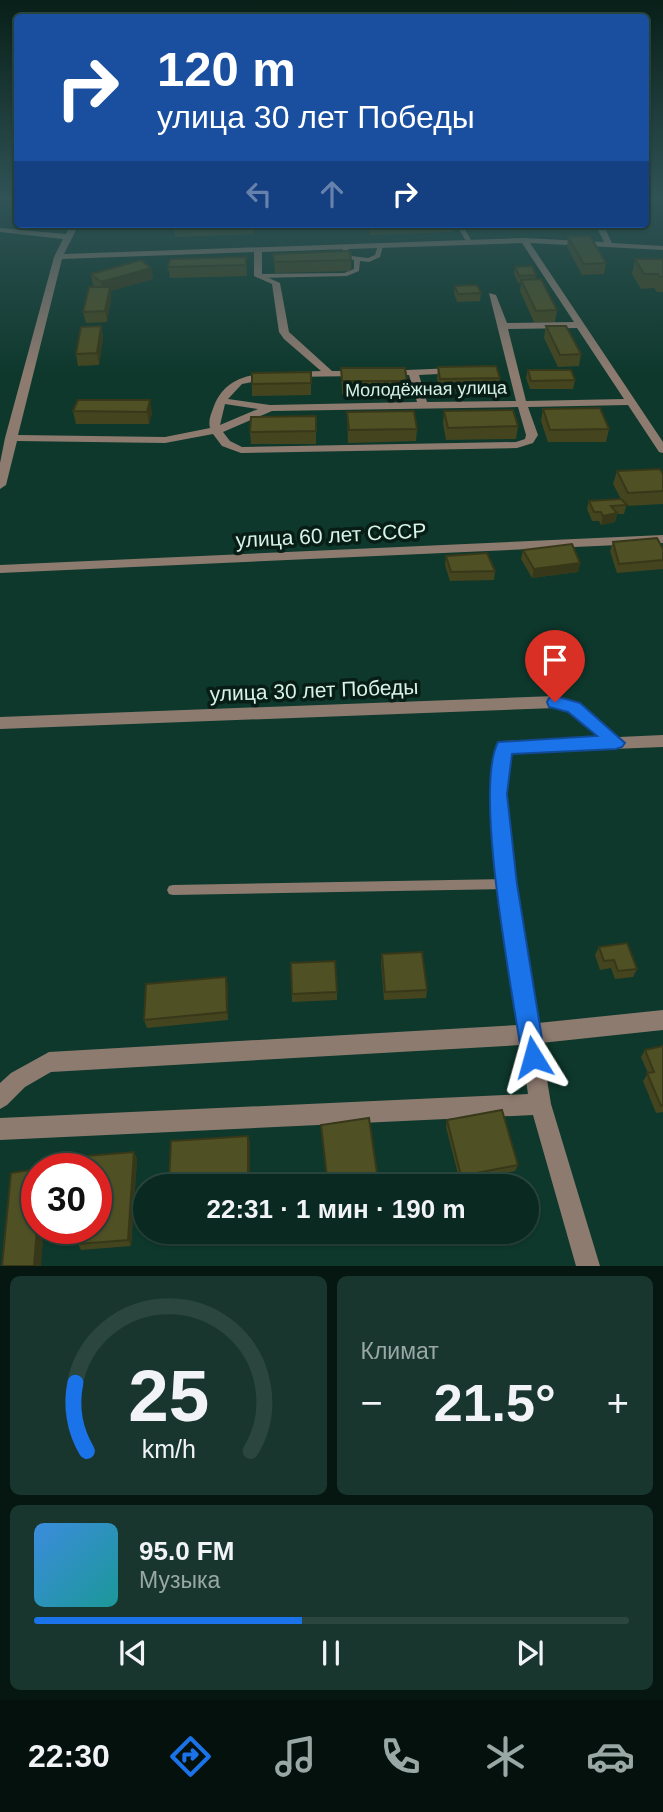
<!DOCTYPE html>
<html lang="ru">
<head>
<meta charset="utf-8">
<style>
  :root { --surface:#0a2a21; --page:#18362e; --text:#f1f3f6; --muted:#99a7a5; --line:#2a463f; --accent:#1a73e8 }
  body { margin:0; font-family:Arial,sans-serif; background:var(--page); color:var(--text); height:100vh; display:flex; flex-direction:column; font-size:26px; white-space:nowrap }
  * { box-sizing:border-box; margin:0 }
  p { font-size:23px; color:var(--muted) }
  .icon { flex:none; width:38px; height:38px; fill:none; stroke:currentColor; stroke-width:2; stroke-linecap:round; stroke-linejoin:round }
  .map { position:relative; height:1266px; overflow:hidden }
  .side { display:flex; flex-direction:column; gap:10px; padding:10px; background:#061712; flex:1 }
  .side>* { flex:none }
  .top-card { position:absolute; left:14px; top:14px; width:635px; height:214px; border-radius:7px; box-shadow:0 2px 5px #0004,0 0 0 2px var(--line); background:#1a4fa0; color:#fff; overflow:hidden }
  .speed { position:absolute; left:21px; top:1153px; display:flex; gap:14px; font-size:35px; font-weight:700; text-align:center }
  .speed>* { display:grid; place-content:center; width:91px; height:91px; border-radius:50%; background:var(--surface); box-shadow:0 2px 5px #0004,0 0 0 2px var(--line); line-height:1 }
  .speed .limit { border:10px solid #d22; background:#fff; color:#111 }
  .pin { position:absolute; display:grid; place-items:center; width:60px; height:60px; color:#fff; margin:-72px -30px; border-radius:50% 50% 50% 0; rotate:-45deg; box-shadow:0 0 7px #0007 }
  .pin .icon { rotate:45deg }
  .me { position:absolute; width:77px; margin:-38px; rotate:352deg; stroke-linejoin:round; filter:drop-shadow(0 0 5px #0008) }
  .turn { display:flex; align-items:center; gap:24px; height:147px; padding:0 28px; font-size:32px }
  .turn .icon { width:91px; height:91px; stroke-width:2.5 }
  .turn b { display:block; font-size:49px; line-height:60px }
  .lanes { display:flex; align-items:center; height:66px; padding:0 28px; background:#0003; justify-content:center; gap:35px; direction:ltr }
  .lanes .off { opacity:.35 }
  .big { font-size:52px; font-weight:700; line-height:1.1 }
  .side .tile { flex:1; display:flex; flex-direction:column; justify-content:center; gap:10px; min-width:0; padding:0 24px; border-radius:10px; background:var(--page) }
  .side .dial { align-items:center; gap:0 }
  .dial svg { height:182px; overflow:visible; fill:none; stroke:var(--line); stroke-width:7; stroke-linecap:round; text-anchor:middle }
  .dial text { fill:var(--text); stroke:none }
  .song { display:flex; align-items:center; gap:21px }
  .cover { width:84px; height:84px; border-radius:10px; background:linear-gradient(135deg,hsl(210 70% 55%),hsl(180 70% 35%)) }
  .played { height:7px; border-radius:4px; background:linear-gradient(90deg,var(--accent) 45%,var(--line) 45%) }
  .keys { display:flex; justify-content:space-around; direction:ltr }
  .heat { display:flex; justify-content:space-between; align-items:center; font-size:38px; direction:ltr }
  .side .tiles { flex:1; display:grid; gap:10px; grid-template-columns:1fr 1fr }
  .tile:last-child { grid-column:span 2 }
  .trip { position:absolute; left:133px; top:1174px; width:406px; height:70px; border-radius:35px; background:var(--surface); box-shadow:0 2px 5px #0004,0 0 0 2px var(--line); font-weight:700; line-height:70px; text-align:center }
  .tab-bar { display:flex; height:112px; justify-content:space-around; align-items:center; background:#04110d; color:var(--muted) }
  .tab-bar .icon { width:49px; height:49px }
  .tab-bar .on { color:var(--accent) }
  .tab-bar b { font-size:32px; color:var(--text) }
  .map>svg:first-child { display:block }
</style>
</head>
<body>
<div class="map">
<svg width="663" height="1266" viewBox="0 0 663 1266">
  <rect width="100%" height="100%" fill="#0e382c"/>
  <g fill="none" stroke-linecap="round" stroke-linejoin="round">
    <g fill="#8e7b70" fill-rule="evenodd">
      <path d="M456,224H462L472,242L471,243H467Z"/>
      <path d="M378,245L383,246L380,257L369,262L360,261L359,271L347,276L258,278L255,276L258,274L344,273L354,269V260L348,259L341,247L342,246H346L352,256L368,258L375,255Z"/>
      <path d="M507,879L511,880L513,884L511,888L507,889L173,895L169,894L167,890L169,886L173,885Z"/>
    </g>
    <g fill="#8e7b70" fill-rule="evenodd">
      <path d="M71,224H79L64,254L524,238L604,242L595,224H603L612,243L663,246V250L530,243L663,442V453L659,452L628,405L528,407L538,435L533,443L517,448L241,453L222,446L213,434L165,443L17,441L6,485L0,489V463L5,438L54,257L63,239L0,232V228L66,234ZM522,243L574,322L507,323L496,295L489,293L516,401L427,402L419,375L458,373V369L454,368L383,371V375H409L417,402L270,405L228,399L242,384L273,378V374L269,373C244,375 224,381 214,406C211,414 208,420 210,428L165,437L18,435L62,259L254,252V276L272,284L279,332L284,339L321,371L293,372L289,373V377L360,376L364,375V371H332L289,332L280,283L262,275V252ZM577,328L624,399L526,401L508,329ZM225,404L258,409L220,425ZM518,407L526,435L525,439L516,442L242,447L230,441L223,432L272,411Z"/>
      <path d="M663,535V543L0,573V565Z"/>
      <path d="M555,696L579,703L619,737L663,735V747L511,753L505,794L516,884L538,1023L663,1010V1030L541,1043L551,1104L600,1266H576L533,1115L0,1140V1118L528,1094L521,1045L51,1072L25,1087L7,1105L0,1109V1083L11,1073L49,1052L518,1025L498,884L489,794L496,747L498,743L504,741L599,737L569,711L555,708L0,729V717Z"/>
    </g>
  </g>
  <g fill="#44451f">
    <path d="M5,197H18V207H7Z"/>
    <path d="M174,224H253L254,234L175,237Z"/>
    <path d="M368,224H453V232L370,235Z"/>
    <path d="M482,224H580V227L485,230Z"/>
    <path d="M614,224H631L630,227H615Z"/>
    <path d="M568,237L606,263L604,274L582,275L567,247Z"/>
    <path d="M273,254L351,260V271L275,273Z"/>
    <path d="M246,257L247,276L170,278L168,267Z"/>
    <path d="M635,259H663V292H657L654,288L641,289L632,274Z"/>
    <path d="M515,267L536,275L535,280L557,310L555,322H534L520,291L521,283H518L514,274Z"/>
    <path d="M151,268L153,279L110,291L111,298L107,322L86,323L83,312L96,287L93,285L91,274Z"/>
    <path d="M455,286L481,293L480,301L457,302L454,293Z"/>
    <path d="M101,326L103,338L99,365L78,366L76,354Z"/>
    <path d="M546,326L581,354L579,366L558,367L544,338Z"/>
    <path d="M438,367L500,378L498,390L439,391L437,379Z"/>
    <path d="M341,368L407,381L406,393L342,394Z"/>
    <path d="M528,370L575,380L573,389H530L526,378Z"/>
    <path d="M311,372V395L252,396V384Z"/>
    <path d="M78,400L152,413L149,424H76L73,411Z"/>
    <path d="M543,409L609,429L606,442H548L541,421Z"/>
    <path d="M444,411L518,426L516,439L446,440L443,424Z"/>
    <path d="M347,412L417,429L416,441L348,443Z"/>
    <path d="M316,416V444H251L250,432Z"/>
    <path d="M617,471L663,474V504L626,506L624,514H617L615,522L601,525L599,521H592L587,509L589,501L621,499L613,484Z"/>
    <path d="M613,542L663,549V569L617,573L610,551Z"/>
    <path d="M523,550L580,563L578,572L532,578L521,559Z"/>
    <path d="M446,556L495,571L494,580L450,581L445,565Z"/>
    <path d="M599,947L637,969L633,977L615,979L611,968L600,970L595,955Z"/>
    <path d="M382,954L427,990L426,998L384,1000L381,962Z"/>
    <path d="M291,963L337,992V1000L292,1002Z"/>
    <path d="M228,985V1020L147,1028L144,1020Z"/>
    <path d="M663,1046V1112L656,1113L643,1081L648,1073L641,1057L645,1050Z"/>
    <path d="M447,1120L518,1165L515,1171L460,1182L446,1127Z"/>
    <path d="M321,1125L377,1173L376,1179L350,1183V1186H327Z"/>
    <path d="M248,1136L250,1143V1181L171,1186L169,1181Z"/>
    <path d="M134,1152L137,1159L131,1246L81,1250L78,1244Z"/>
  </g>
  <g fill="#373819">
    <path d="M151,268L153,279L110,291L111,298L107,322L101,282Z"/>
    <path d="M101,326L103,338L99,365L97,353Z"/>
    <path d="M150,400L152,413L149,424L147,412Z"/>
    <path d="M617,513L615,522L601,525L603,516Z"/>
    <path d="M580,563L578,572L532,578L534,569Z"/>
    <path d="M226,977L228,985V1020L227,1012Z"/>
    <path d="M248,1136L250,1143V1181L248,1175Z"/>
    <path d="M134,1152L137,1159L131,1246L128,1240Z"/>
    <path d="M37,1228H44L41,1266H34Z"/>
  </g>
  <g fill="#4f5024" stroke="#373819" stroke-width="2">
    <path d="M174,224H229L174,226Z"/>
    <path d="M590,236L606,263L584,264L568,237Z"/>
    <path d="M350,251L351,260L274,262L273,254Z"/>
    <path d="M246,257V265L168,267L170,259Z"/>
    <path d="M635,259H663V277H660L658,274H644Z"/>
    <path d="M141,260L151,268L101,282L91,274Z"/>
    <path d="M532,266L536,275L519,276L515,267Z"/>
    <path d="M541,279L557,310L536,311L521,280Z"/>
    <path d="M477,285L481,293L458,294L455,286Z"/>
    <path d="M89,287H110L105,311L83,312Z"/>
    <path d="M101,326L97,353L76,354L81,327Z"/>
    <path d="M546,326H566L581,354L560,355Z"/>
    <path d="M496,366L500,378L440,379L438,367Z"/>
    <path d="M341,368H405L407,381H342Z"/>
    <path d="M528,370H571L575,380L531,381Z"/>
    <path d="M311,372V383L252,384V373Z"/>
    <path d="M78,400H150L147,412L73,411Z"/>
    <path d="M600,408L609,429L550,430L543,409Z"/>
    <path d="M513,410L518,426L448,428L444,411Z"/>
    <path d="M414,411L417,429L349,430L347,412Z"/>
    <path d="M316,416V431L250,432L251,417Z"/>
    <path d="M660,469L663,474V491L628,493L617,471Z"/>
    <path d="M621,499L627,505L611,506L617,513L603,516L601,512H594L589,501Z"/>
    <path d="M657,538L663,549V560L619,564L613,542Z"/>
    <path d="M572,544L580,563L534,569L523,550Z"/>
    <path d="M487,553L495,571L451,572L446,556Z"/>
    <path d="M627,943L637,969L618,971L614,960L604,961L599,947Z"/>
    <path d="M422,952L427,990L385,992L382,954Z"/>
    <path d="M335,961L337,992L292,994L291,963Z"/>
    <path d="M226,977L227,1012L144,1020L146,984Z"/>
    <path d="M663,1046V1105L661,1106L647,1073L654,1072L645,1050Z"/>
    <path d="M502,1110L518,1165L461,1176L447,1120Z"/>
    <path d="M369,1118L377,1173L350,1176L351,1183L328,1186L321,1125Z"/>
    <path d="M248,1136V1175L169,1181L171,1141Z"/>
    <path d="M134,1152L128,1240L78,1244L79,1228H96V1169H85L86,1156Z"/>
    <path d="M37,1169V1228L34,1266H2L11,1173Z"/>
  </g>
  <linearGradient id="sky" x2="0" y2="1"><stop stop-color="#081f18"/><stop offset="0.53" stop-color="#305356"/><stop offset="1" stop-color="#305356" stop-opacity="0"/></linearGradient>
  <rect width="663" height="375" fill="url(#sky)"/>
  <path fill="#1a73e8" stroke="#114b97" stroke-width="2" d="M555,696L580,703L625,743L622,747L616,749L512,754L507,794L517,884L545,1057L541,1065L533,1069L525,1065L522,1057C513,995 473,790 498,742L597,736L568,712L549,707L547,702L549,698Z"/>
  <g text-anchor="middle" dominant-baseline="central" stroke-width="7" stroke-linejoin="round" paint-order="stroke">
    <g font-size="18" fill="#d7f2e7" stroke="#071d16">
      <text transform="translate(426 389) rotate(-1)">Молодёжная улица</text>
    </g>
    <g font-size="21" fill="#d7f2e7" stroke="#071d16">
      <text transform="translate(331 535) rotate(-3)">улица 60 лет СССР</text>
      <text transform="translate(314 690) rotate(-2)">улица 30 лет Победы</text>
    </g>
  </g>
</svg>
<div class="speed"><div class="limit">30</div></div>
<div class="pin" style="left:555px;top:702px;background:#d93025"><svg class="icon" aria-label="arrive" viewBox="0 0 24 24"><path d="M6 21V4h12l-3 4 3 4H6"/></svg></div>
<svg class="me" style="left:533px;top:1057px" viewBox="-20 -20 40 40"><path d="M0-17L14 15 0 8-14 15z" fill="#1a73e8" stroke="#fff" stroke-width="4"/></svg>
<div class="trip">22:31 · 1 мин · 190 m</div>
<div class="top-card">
<div class="turn"><svg class="icon" aria-label="right" viewBox="0 0 24 24"><path d="M7 20v-9h11M14 6l5 5-5 5"/></svg><div><b>120 m</b>улица 30 лет Победы</div></div>
<div class="lanes"><svg class="icon off" aria-label="left" viewBox="0 0 24 24"><path d="M17 20v-9H6M10 6l-5 5 5 5"/></svg><svg class="icon off" aria-label="ahead" viewBox="0 0 24 24"><path d="M12 20V5M6 11l6-6 6 6"/></svg><svg class="icon" aria-label="right" viewBox="0 0 24 24"><path d="M7 20v-9h11M14 6l5 5-5 5"/></svg></div>
</div>
</div>
<section class="side">
<div class="tiles">
<div class="tile dial"><svg viewBox="0 0 100 80">
<path d="M14 69A42 42 0 1 1 86 69"/>
<path d="M14 69A42 42 0 0 1 9 39" stroke="#1a73e8"/>
<text x="50" y="56" font-size="32" font-weight="700">25</text>
<text x="50" y="72" font-size="11">km/h</text>
</svg></div>
<div class="tile"><p>Климат</p>
<div class="heat"><a>−</a><b class="big">21.5°</b><a>+</a></div>
</div>
<div class="tile">
<div class="song"><i class="cover"></i><div><b>95.0 FM</b><p>Музыка</p></div></div>
<div class="played"></div>
<div class="keys"><svg class="icon" aria-label="previous" viewBox="0 0 24 24"><path d="M18 5L8 12l10 7zM5 5v14"/></svg><svg class="icon" aria-label="pause" viewBox="0 0 24 24"><path d="M8 5v14M16 5v14"/></svg><svg class="icon" aria-label="next" viewBox="0 0 24 24"><path d="M6 5l10 7-10 7zM19 5v14"/></svg></div>
</div>
</div>
</section>
<nav class="tab-bar">
<b>22:30</b>
<svg class="icon on" aria-label="directions" viewBox="0 0 24 24"><path d="M12 3l9 9-9 9-9-9zM9 14v-3h6M13 9l2 2-2 2"/></svg>
<svg class="icon" aria-label="music" viewBox="0 0 24 24"><path d="M9 18V5l10-2v13"/><circle cx="6" cy="18" r="3"/><circle cx="16" cy="16" r="3"/></svg>
<svg class="icon" aria-label="phone" viewBox="0 0 24 24"><path d="M5 4h4l2 5-3 2q2 4 5 5l2-3 5 2v4C11 20 4 13 5 4z"/></svg>
<svg class="icon" aria-label="climate" viewBox="0 0 24 24"><path d="M12 3v18M4 7l16 10M4 17L20 7"/></svg>
<svg class="icon" aria-label="car" viewBox="0 0 24 24"><path d="M5 17H2v-5l4-1 3-4h7l3 4 3 1v5h-3M9 17h6M6 11h13"/><circle cx="7" cy="17" r="2"/><circle cx="17" cy="17" r="2"/></svg>
</nav>
</body>
</html>
